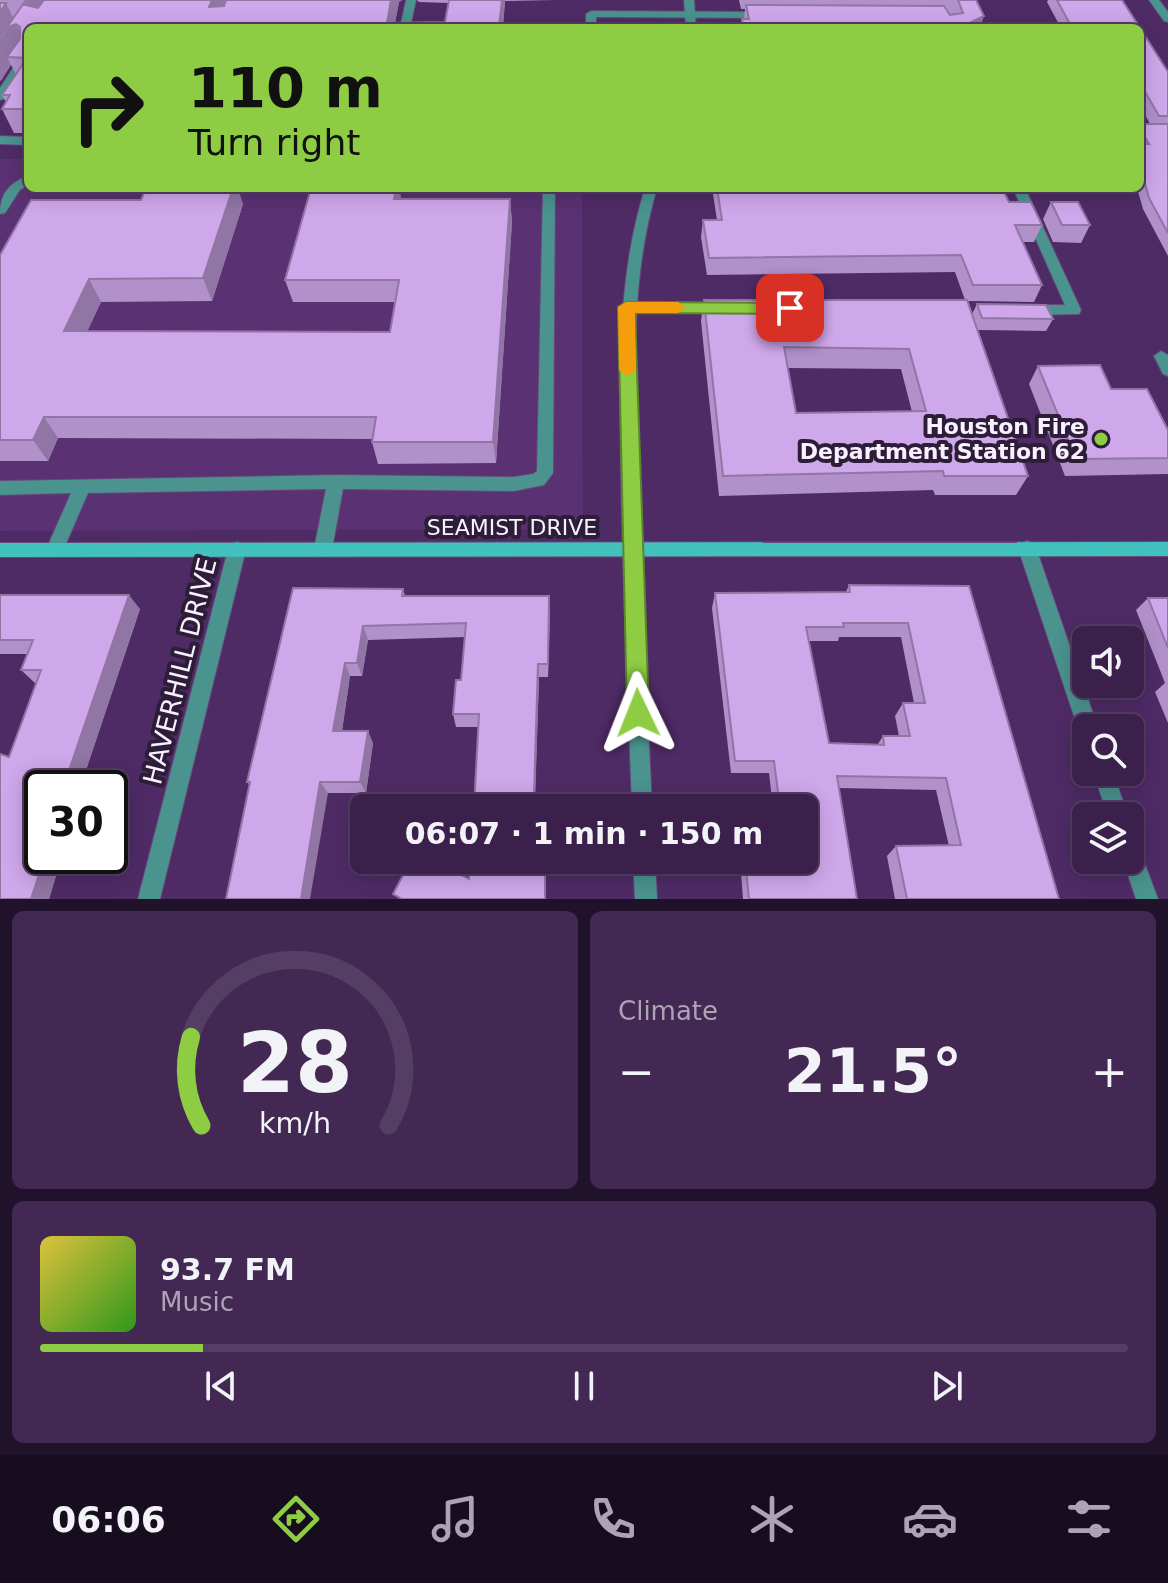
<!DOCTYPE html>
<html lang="en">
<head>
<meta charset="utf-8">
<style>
  :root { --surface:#3b204c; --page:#422853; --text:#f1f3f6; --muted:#aca3b5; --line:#543e64; --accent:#8ecd43 }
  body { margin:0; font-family:"DejaVu Sans",sans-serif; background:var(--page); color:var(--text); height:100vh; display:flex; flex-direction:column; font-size:30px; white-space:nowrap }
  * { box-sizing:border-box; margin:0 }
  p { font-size:26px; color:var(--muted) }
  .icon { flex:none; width:44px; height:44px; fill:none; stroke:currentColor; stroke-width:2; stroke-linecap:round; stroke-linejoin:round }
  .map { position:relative; height:899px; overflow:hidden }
  .side { display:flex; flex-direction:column; gap:12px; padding:12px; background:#20122a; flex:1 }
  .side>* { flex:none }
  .guide { position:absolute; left:24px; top:24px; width:1120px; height:168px; border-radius:12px; box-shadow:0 4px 20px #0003,0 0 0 2px var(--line); background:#8ecd43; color:#111; overflow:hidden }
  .fabs { position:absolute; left:1072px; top:626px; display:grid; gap:16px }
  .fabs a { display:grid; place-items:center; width:72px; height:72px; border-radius:12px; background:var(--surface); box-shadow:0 4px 20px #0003,0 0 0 2px var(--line); font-size:40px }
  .speed { position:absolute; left:24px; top:770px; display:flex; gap:16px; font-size:40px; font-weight:700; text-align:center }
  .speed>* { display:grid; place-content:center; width:104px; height:104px; border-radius:50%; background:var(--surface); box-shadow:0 4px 20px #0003,0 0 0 2px var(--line); line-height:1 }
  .speed .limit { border:4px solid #111; border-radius:12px; background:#fff; color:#111 }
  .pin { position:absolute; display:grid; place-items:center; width:68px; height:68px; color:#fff; margin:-34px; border-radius:16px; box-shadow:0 4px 12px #0006 }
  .me { position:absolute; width:88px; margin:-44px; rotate:358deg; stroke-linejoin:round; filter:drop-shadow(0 0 6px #0008) }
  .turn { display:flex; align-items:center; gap:28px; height:168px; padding:0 32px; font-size:36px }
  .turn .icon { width:104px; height:104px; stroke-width:2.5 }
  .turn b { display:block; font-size:56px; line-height:68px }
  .big { font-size:60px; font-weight:600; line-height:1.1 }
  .side .widget { flex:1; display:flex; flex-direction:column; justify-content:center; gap:12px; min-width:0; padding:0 28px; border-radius:12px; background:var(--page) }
  .side .dial { align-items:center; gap:0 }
  .dial svg { height:208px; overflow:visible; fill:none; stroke:var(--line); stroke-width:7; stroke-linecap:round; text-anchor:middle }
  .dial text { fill:var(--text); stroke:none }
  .song { display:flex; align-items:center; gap:24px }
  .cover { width:96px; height:96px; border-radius:12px; background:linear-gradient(135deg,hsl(50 70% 55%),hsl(110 70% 35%)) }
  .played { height:8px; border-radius:4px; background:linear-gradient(90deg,var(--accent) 15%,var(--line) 15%) }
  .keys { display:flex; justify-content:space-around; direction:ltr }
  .heat { display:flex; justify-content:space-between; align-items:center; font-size:44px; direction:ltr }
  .side .tiles { flex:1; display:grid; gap:12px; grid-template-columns:1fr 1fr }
  .widget:last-child { grid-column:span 2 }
  .trip { position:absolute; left:350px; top:794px; width:468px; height:80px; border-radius:12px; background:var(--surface); box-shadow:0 4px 20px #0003,0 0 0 2px var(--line); font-weight:600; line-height:80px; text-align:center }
  .tab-bar { display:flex; height:128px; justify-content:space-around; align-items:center; background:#180d1e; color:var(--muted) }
  .tab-bar .icon { width:56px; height:56px }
  .tab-bar .current { color:var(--accent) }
  .tab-bar b { font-size:36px; color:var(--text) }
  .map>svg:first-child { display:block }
</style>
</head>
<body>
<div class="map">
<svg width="1168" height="899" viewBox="0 0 1168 899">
  <rect width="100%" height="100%" fill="#4f2b66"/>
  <path fill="#5a3173" d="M0,159H28V188H582L583,529L0,531Z"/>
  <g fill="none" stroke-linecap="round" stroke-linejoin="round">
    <g stroke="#67477b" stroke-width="2">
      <g id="lane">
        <path d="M406,0H416L410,28H400Z"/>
        <path d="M591,11L765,12L770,15L765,18L596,17V28H586V14Z"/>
        <path d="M28,50V62L4,99L0,100V88L24,51Z"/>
        <path d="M0,136L28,137V145L0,144Z"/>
        <path d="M28,176V185L20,190L5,213L0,214C0,194 9,183 28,176Z"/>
        <path d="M543,188H555L553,473L544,485L514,491L343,489L332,549L329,554L323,556L317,554L314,549L326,489L88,493L61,555L55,557L49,555L46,550L71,493L0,495V481L336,475L514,477L533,474L537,471Z"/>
        <path d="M1013,188H1025L1081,310L1079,314L1029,315L1022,310L1029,305H1065Z"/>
        <path d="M626,302L722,303L729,308L722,313L626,312L619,307Z"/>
        <path d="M1161,351L1168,355V376L1163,374L1154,356Z"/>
      </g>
    </g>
    <g stroke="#67477b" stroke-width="2">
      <g id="street">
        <path d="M684,0H694L696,28H686Z"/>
        <path d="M1149,0H1159L1168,12V22L1164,21Z"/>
        <path d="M645,188H657C629,282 635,376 638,473C641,584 647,696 652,808H632C628,696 623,584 621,472C620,376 616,281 645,188Z"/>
        <path d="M1027,541L1033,543L1036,548L1098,728H1086V737L1081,735L1078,728L1018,548L1021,543Z"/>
        <path d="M237,542L243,544L246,549L160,899H138L228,549L231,544Z"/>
        <path d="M1093,772H1113L1128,816H1108Z"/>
        <path d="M1130,839L1137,843L1158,899H1136L1123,860H1130Z"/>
        <path d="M633,860H655L657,899H635Z"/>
      </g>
    </g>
    <g stroke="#67477b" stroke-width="2">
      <path id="secondary" d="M1168,542V556L0,557V543Z"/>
    </g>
    <use href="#lane" fill="#4b938f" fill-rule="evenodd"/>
    <use href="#street" fill="#4b938f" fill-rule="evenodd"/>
    <use href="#secondary" fill="#42c2bd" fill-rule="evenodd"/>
  </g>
  <g fill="#b290ca" fill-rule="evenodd">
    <path d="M0,0H402L399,2L395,23L445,22L449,3L419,2L417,0H555L505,1L503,26L28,28V133H14L2,109L6,102L2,95L16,74L11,65L0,81Z"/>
    <path d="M739,0H976L980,28H740L742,19H744L745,9H741Z"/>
    <path d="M1048,0H1122L1140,28H1061L1047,2Z"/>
    <path d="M1140,28L1168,72V256L1143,209L1137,188H1140V124H1150L1140,105Z"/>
    <path d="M399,188L401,199H510L512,222L496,463L378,464L372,442L373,439L58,438L48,461H0V255L243,204L212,301L101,302L87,331L390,332L395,302H293L285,280Z"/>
    <path d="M712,188H1002L1009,202L1042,225L1034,242H1022L1042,285L1034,302L968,301L972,314L977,304L1053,319L1046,331L978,330L1028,476L1016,495H935L933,490L719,496L701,321L704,300H965L955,272L707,275L701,237L703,220H717ZM788,368L901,369L912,412L796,413Z"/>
    <path d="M1051,202L1090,225L1081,243L1053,242L1043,219Z"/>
    <path d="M1038,366L1111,389L1168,430V474L1065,476L1029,384Z"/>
    <path d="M849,585L969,586L1059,899H895L887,856L896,846H949L936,790L839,788L857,899H743L740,860H804V808H773L769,773H731L712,608L715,593L846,592ZM839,637H901L914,703H903L895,716L899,736H883L878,744L829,743L809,641H838Z"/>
    <path d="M293,588L403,589L405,596L550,610L548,677H539L535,794H546L547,808H474L479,727H456L453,714L461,680L465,637L368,640L362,676H350L342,731L373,743L366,793H328L250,785L247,782Z"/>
    <path d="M0,595L140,609L80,788H42V856H62L49,899H0L9,757L37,683H35L21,670L27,654H0Z"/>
    <path d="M1148,598H1168V723L1155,692L1165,683L1136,610Z"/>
  </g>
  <g fill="#9175a4">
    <path d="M29,0H46L36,28L25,5Z"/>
    <path d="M212,0H227L217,28L209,7Z"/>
    <path d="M391,0H402L399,2L394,28L387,23Z"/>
    <path d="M502,0H505L503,28H499Z"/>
    <path d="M6,3L27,47L7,57L11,65L1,81L0,79V12Z"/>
    <path d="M984,16L980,28H959Z"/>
    <path d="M233,188H238L243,204L212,301L203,278Z"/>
    <path d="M396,188H399L402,204L394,199Z"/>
    <path d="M510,199L512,222L496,463L493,442Z"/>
    <path d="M89,279L101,302L77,354L64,331Z"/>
    <path d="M44,417L58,438L48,461L33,440Z"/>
    <path d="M129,595L140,609L80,788H63Z"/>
    <path d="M549,596L550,610L548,677V664Z"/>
    <path d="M363,626L368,640L362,676L357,663Z"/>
    <path d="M345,663L350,676L340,744L333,731Z"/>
    <path d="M538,664L539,677L535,805L534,794Z"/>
    <path d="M368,731L373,743L366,793L360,782Z"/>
    <path d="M320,782L328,793L310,899H301Z"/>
    <path d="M45,856H62L49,899H31Z"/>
    <rect x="545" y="860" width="1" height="39"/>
  </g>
  <g fill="#cfa7eb" stroke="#9175a4" stroke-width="2" fill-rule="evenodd">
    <path d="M26,0H29L25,5L38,8L44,0H212L209,7L224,6L226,0H391L387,23L445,22L449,0H502L499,26L569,25V28H28V109H2L10,95H2L27,58L7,57L20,39V27L16,24L10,26L0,41V37Z"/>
    <path d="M958,0H976L984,16L959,28H743L742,19H749L746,5L944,6L950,15L963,13Z"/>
    <path d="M1057,0H1122L1140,28H1072Z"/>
    <path d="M0,3H6L0,12Z"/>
    <path d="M1140,28L1168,72V116H1159L1140,83Z"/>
    <path d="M1140,124H1168V233L1149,198L1140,166V143L1149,144L1140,128Z"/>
    <path d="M146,188H233L203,278L89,279L64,331L390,332L399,280H285L311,188H396L394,199H510L493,442H372L376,417H44L33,440H0V255L31,200H141Z"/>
    <path d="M717,188H1002L1009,202H1031L1042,225H1015L1042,285H973L961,255L709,258L703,220H722Z"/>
    <path d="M1051,202H1078L1090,225H1062Z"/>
    <path d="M704,300H967L1028,476H944L943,471L723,476ZM784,347L909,349L926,411L796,413Z"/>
    <path d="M977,304L1046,305L1053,319L982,318Z"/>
    <path d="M1100,365L1111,389H1147L1168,430V458L1076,459L1038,366Z"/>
    <path d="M849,585L969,586L1059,899H907L896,846L961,845L946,778L837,776L857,899H749L745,860H804V808H780L774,761H735L715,593L850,592ZM843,623H908L925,703H903L910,736H883L884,745L829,743L806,627H844Z"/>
    <path d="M293,588L403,589L402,596H549L548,664H538L534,794H546L545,808H474L479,714H453L456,680H461L466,623L363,626L357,663H345L333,731H368L360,782H320L301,899H226L250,782H247Z"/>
    <path d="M0,595H129L63,788H42V856H45L31,899H0V754L9,757L41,670H21L33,640H0Z"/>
    <path d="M1148,598H1168V648Z"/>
    <path d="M411,860H433L469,879L470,860H545V899H402L393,894Z"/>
  </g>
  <path fill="#8ecd43" stroke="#5c852c" stroke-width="2" d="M626,302L790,303L798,308L790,314L635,313L649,713L646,721L638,724L630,721L627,713L618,307Z"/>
  <path fill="#f59e0b" d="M626,302H678L686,308L678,313H635L636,370L628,376L619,370L618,307Z"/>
  <circle fill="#8ecd43" stroke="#2d1d38" stroke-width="3" cx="1101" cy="439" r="8"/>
  <g text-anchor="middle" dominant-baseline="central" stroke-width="8" stroke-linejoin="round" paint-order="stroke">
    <g font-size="22" font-weight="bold" fill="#f9f1ff" stroke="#2d1d38" text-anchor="end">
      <text x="1085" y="426">Houston Fire<tspan x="1085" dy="25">Department Station 62</tspan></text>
    </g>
    <g font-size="22" fill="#f9f1ff" stroke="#2d1d38">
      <text x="512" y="527">SEAMIST DRIVE</text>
    </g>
    <g font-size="26" fill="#f9f1ff" stroke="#2d1d38">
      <text transform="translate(180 671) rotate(-76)">HAVERHILL DRIVE</text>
    </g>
  </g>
</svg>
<div class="fabs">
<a><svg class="icon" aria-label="sound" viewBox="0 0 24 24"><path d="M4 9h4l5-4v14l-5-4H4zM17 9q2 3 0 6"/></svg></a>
<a><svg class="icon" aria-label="search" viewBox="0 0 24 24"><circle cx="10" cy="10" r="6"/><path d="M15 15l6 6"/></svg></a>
<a><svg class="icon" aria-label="layers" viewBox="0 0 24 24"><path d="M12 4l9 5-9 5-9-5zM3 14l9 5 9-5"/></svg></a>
</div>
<div class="speed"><div class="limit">30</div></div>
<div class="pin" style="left:790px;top:308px;background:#d93025"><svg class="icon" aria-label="arrive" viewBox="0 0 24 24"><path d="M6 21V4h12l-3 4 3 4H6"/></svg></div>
<svg class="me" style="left:638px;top:713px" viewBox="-20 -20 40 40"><path d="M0-17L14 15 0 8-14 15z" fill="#8ecd43" stroke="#fff" stroke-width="4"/></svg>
<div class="trip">06:07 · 1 min · 150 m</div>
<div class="guide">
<div class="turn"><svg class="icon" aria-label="right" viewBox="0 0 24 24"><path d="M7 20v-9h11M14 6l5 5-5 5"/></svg><div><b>110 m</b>Turn right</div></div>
</div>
</div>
<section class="side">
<div class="tiles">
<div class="widget dial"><svg viewBox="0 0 100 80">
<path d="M14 69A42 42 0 1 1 86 69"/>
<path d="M14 69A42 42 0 0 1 10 35" stroke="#8ecd43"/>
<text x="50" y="56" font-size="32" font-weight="700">28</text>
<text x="50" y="72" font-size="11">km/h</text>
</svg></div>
<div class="widget"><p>Climate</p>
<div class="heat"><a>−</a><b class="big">21.5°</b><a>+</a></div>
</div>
<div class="widget">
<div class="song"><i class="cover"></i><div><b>93.7 FM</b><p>Music</p></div></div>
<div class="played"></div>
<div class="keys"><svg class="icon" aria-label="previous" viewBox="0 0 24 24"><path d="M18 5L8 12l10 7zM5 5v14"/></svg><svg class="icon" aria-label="pause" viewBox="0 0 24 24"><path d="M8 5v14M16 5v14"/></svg><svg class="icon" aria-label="next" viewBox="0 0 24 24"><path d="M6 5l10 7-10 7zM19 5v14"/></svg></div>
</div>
</div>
</section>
<nav class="tab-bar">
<b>06:06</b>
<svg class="icon current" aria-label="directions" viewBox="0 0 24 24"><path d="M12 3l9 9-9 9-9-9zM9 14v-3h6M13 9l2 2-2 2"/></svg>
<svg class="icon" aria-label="music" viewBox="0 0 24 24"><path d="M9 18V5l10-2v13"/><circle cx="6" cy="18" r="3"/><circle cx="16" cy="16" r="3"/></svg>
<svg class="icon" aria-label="phone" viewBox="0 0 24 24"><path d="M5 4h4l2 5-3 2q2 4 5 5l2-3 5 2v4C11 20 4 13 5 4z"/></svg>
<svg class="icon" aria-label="climate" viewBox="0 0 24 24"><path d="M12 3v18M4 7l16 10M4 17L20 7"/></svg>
<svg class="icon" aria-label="car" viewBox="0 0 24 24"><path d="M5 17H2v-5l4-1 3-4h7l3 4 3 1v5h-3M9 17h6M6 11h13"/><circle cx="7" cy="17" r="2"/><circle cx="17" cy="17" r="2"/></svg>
<svg class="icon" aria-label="filters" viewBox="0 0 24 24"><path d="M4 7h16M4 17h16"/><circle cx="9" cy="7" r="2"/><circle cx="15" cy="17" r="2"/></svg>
</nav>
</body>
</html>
